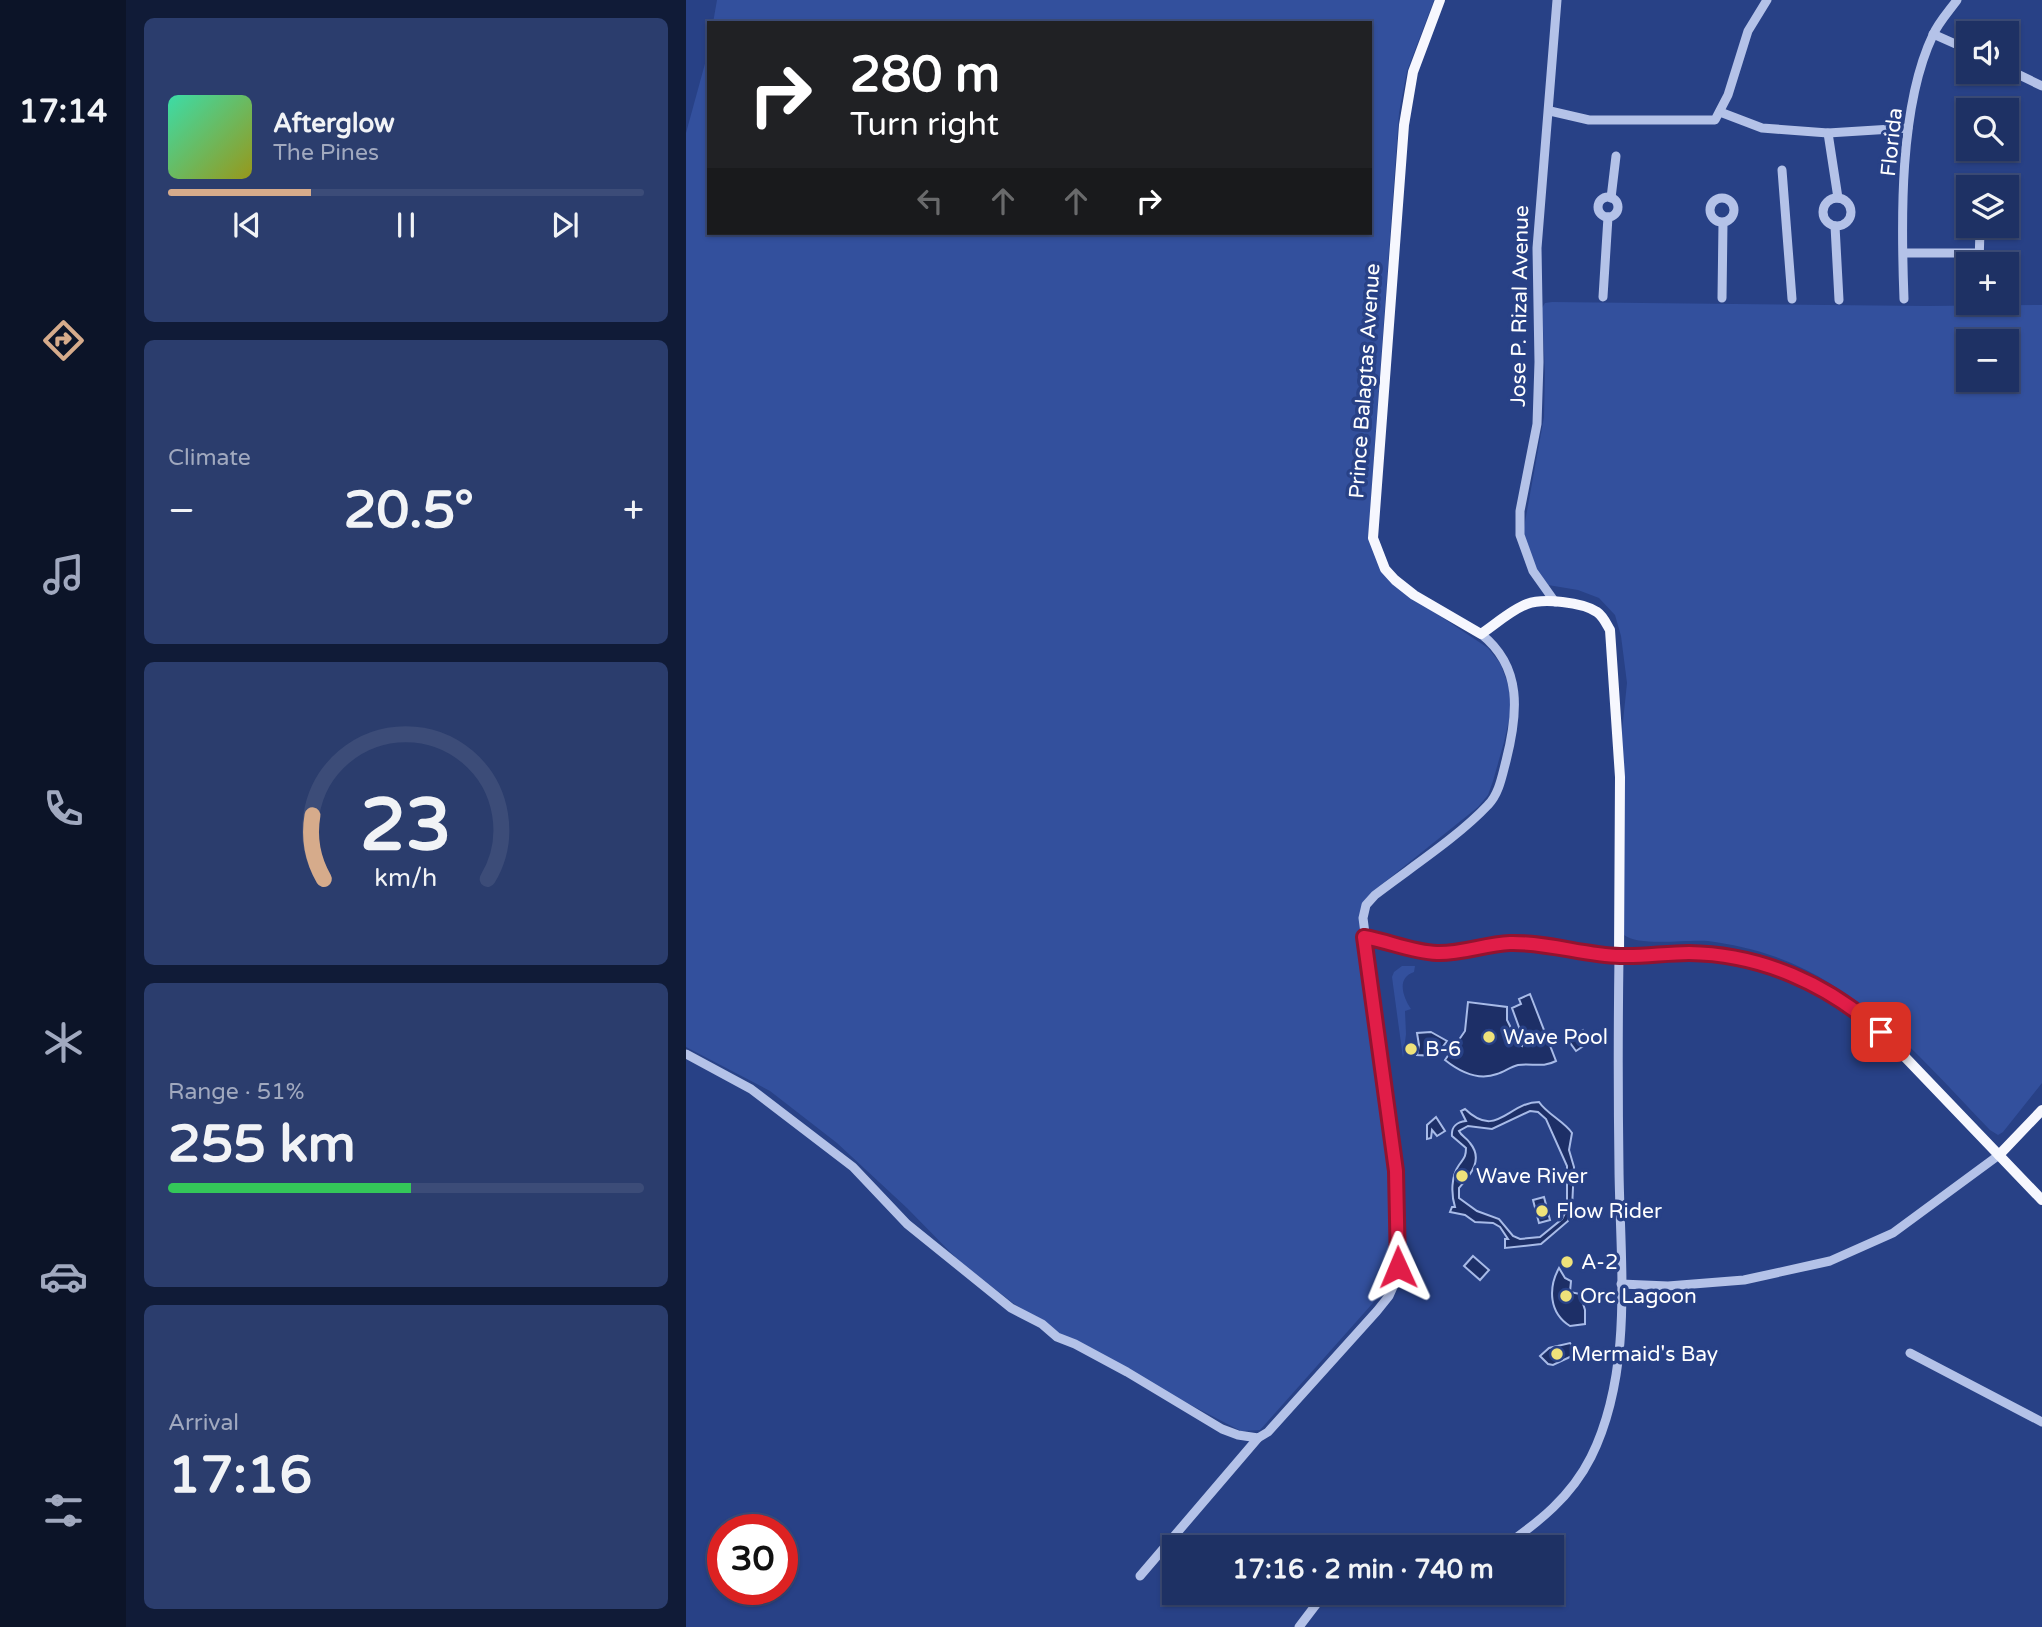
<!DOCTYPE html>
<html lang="en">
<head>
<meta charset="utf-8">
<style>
  :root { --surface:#1e3164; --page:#2b3d6d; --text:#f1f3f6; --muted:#a1a9bf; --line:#3c4c78; --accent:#d6ab8b }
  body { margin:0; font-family:"Varela Round",sans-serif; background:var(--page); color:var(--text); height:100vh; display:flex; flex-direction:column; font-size:26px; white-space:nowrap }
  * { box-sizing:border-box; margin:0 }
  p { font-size:23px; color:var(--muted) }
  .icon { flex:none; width:38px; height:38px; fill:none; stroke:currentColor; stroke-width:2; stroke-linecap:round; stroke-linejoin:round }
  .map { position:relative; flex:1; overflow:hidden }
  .side { display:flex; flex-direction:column; gap:18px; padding:18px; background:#101b37; width:560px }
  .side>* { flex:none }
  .hud { position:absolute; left:21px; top:21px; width:665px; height:214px; border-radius:0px; box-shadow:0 2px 5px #0004,0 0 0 2px var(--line); background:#202124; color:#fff; overflow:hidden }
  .buttons { position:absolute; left:1270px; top:21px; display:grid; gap:14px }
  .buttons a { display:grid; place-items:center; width:63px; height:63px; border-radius:0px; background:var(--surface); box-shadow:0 2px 5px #0004,0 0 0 2px var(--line); font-size:35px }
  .speed { position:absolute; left:21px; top:1514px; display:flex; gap:14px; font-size:35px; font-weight:700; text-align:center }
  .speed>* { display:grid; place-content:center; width:91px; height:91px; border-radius:50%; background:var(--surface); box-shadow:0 2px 5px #0004,0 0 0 2px var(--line); line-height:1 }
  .speed .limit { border:10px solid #d22; background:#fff; color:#111 }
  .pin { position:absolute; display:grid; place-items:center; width:60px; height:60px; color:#fff; margin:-30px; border-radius:14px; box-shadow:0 4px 10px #0006 }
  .me { position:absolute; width:77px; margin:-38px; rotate:359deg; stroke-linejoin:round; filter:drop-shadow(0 0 5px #0008) }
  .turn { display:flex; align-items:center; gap:24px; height:147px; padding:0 28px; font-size:32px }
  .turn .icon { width:91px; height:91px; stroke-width:2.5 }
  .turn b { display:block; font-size:49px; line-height:60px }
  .lanes { display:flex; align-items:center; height:66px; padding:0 28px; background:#0003; justify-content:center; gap:35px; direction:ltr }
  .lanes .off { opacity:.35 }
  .big { font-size:52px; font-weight:700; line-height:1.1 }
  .side .widget { flex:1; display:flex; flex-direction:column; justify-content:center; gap:10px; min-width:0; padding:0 24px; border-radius:10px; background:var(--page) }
  .side .dial { align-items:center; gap:0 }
  .dial svg { height:182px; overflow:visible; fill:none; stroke:var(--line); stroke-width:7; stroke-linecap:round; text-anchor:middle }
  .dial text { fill:var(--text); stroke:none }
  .song { display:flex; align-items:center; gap:21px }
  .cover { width:84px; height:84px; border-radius:10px; background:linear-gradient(135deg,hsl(160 70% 55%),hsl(60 70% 35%)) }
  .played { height:7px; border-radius:4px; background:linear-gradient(90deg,var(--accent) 30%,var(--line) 30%) }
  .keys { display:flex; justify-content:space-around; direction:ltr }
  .heat { display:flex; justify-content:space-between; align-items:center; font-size:38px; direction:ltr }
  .charge { height:10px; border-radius:5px; background:linear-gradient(90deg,#34c759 51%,var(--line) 0) }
  .trip { position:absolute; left:476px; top:1535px; width:402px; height:70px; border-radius:0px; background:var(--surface); box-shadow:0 2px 5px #0004,0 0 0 2px var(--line); font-weight:700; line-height:70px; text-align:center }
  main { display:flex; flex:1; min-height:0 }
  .menu { display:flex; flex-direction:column; width:126px; justify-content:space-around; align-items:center; background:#0c1428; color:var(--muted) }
  .menu .icon { width:49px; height:49px }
  .menu .current { color:var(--accent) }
  .menu b { font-size:32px; color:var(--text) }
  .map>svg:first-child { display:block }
</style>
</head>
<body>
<main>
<nav class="menu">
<b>17:14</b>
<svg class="icon current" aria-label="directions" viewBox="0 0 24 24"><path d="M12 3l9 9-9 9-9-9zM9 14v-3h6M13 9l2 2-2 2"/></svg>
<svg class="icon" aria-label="music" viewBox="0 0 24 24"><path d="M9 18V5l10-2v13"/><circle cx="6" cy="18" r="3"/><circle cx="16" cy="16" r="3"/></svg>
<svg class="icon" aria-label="phone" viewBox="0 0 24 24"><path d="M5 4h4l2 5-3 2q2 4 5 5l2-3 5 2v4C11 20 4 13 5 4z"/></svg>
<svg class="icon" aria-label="climate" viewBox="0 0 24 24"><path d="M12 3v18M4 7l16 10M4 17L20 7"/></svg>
<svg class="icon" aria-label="car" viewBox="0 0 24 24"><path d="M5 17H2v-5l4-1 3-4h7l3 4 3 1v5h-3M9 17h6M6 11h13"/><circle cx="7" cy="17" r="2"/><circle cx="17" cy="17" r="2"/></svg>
<svg class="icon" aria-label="filters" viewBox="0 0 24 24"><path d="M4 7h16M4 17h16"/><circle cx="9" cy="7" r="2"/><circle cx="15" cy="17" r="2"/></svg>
</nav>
<section class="side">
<div class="widget">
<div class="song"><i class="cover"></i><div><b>Afterglow</b><p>The Pines</p></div></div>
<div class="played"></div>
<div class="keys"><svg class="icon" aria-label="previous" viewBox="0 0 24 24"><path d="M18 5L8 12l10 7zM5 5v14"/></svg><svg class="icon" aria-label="pause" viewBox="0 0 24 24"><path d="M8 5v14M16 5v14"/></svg><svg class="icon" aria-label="next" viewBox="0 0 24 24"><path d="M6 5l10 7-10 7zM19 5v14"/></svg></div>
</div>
<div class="widget"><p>Climate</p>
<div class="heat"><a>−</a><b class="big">20.5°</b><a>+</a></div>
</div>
<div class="widget dial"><svg viewBox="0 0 100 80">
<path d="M14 69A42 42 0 1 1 86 69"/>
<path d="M14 69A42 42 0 0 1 9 41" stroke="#d6ab8b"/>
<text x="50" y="56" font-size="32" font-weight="700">23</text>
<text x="50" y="72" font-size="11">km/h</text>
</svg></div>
<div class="widget"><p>Range · 51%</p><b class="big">255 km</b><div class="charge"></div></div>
<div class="widget"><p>Arrival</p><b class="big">17:16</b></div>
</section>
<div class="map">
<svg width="1356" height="1627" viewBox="0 0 1356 1627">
  <rect width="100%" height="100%" fill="#284186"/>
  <g fill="#33509d" fill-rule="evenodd">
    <path d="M31,0H748L721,71L713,113L683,527C686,551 692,568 709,586L802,648L814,663L822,684L826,707L818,742L807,781L802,795L792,807L690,889L675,930L703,1177L706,1263L702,1286L574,1430L555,1431L397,1349L327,1303L274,1262L221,1208L151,1143L84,1091L0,1047V133L23,49V233H684V23H27Z"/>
    <path d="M866,302L1240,306L1356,305V1083L1317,1132L1312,1135L1304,1130C1240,1064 1179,989 1090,957C1068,949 1045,944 1022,941C1002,939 953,947 938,935L935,741L941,683L935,636L929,615L913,598L892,590L862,585L851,571L837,533L858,417L859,372L856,308L859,303ZM1283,341H1321V380H1283Z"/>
    <path d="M716,966H729L728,972C710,978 717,997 725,1009L719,1011L720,1034L717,1058L706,977L708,972Z"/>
  </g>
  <g fill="#1d2f67" stroke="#a8bbe8" stroke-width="2" fill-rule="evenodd">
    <path d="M844,994L870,1061C857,1068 846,1063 832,1065C824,1067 818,1072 811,1074C792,1081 774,1072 759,1060L779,1031L782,1002L821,1007V1020L833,1044L836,1046L838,1041L826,1008L835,1004L833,999Z"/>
    <path d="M897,1030L905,1041L890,1051L882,1040Z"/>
    <path d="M745,1032L761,1041L750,1056L731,1055L733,1045L731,1033Z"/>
    <path d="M853,1102C861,1114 879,1122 886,1133L883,1150L888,1167L886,1208L882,1221L855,1244L819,1248V1239H822L814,1227L807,1223L789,1222L779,1215L764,1212L766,1207H769C765,1194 765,1176 773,1165C778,1158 780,1157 780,1148L766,1136C765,1127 771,1122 780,1121L775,1111L779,1109C811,1140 822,1102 853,1102ZM844,1111L852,1112L860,1119L881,1166V1209L876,1219L854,1237L834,1239L827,1236L813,1219L791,1211L773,1198V1188C784,1175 798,1160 784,1143C780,1137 776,1137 773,1131L782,1126L806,1129Z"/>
    <path d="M750,1117L759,1131L751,1136L746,1130L745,1138L741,1139V1125Z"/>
    <path d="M858,1197L864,1220L853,1223L847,1200Z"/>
    <path d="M787,1256L803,1270L794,1280L778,1266Z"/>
    <path d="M873,1268L879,1278L885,1281L884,1292L894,1294L899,1310V1324L884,1326C863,1313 862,1288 873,1268Z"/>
    <path d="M884,1343L887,1347L886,1356L867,1365L862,1364L854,1356L863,1348Z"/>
  </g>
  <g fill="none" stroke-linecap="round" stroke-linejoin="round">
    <g stroke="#b4c2e8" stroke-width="9">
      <path d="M1247,34L1283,50"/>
      <path d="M1321,69L1356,86"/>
      <path d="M864,111L903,120H1029L1042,95L1062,31L1081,0"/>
      <path d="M1034,112L1076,128L1142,133L1222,128"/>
      <path d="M1142,133L1152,198"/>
      <path d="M1096,170L1106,299"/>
      <circle cx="922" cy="207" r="10"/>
      <circle cx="1036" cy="210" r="12"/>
      <circle cx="1151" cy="212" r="14"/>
      <path d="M925,198L930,156"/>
      <path d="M1283,200L1275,212L1279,224L1290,230L1303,226"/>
      <path d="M1149,226L1153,300"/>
      <path d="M1218,253H1293"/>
      <path d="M1293,264L1294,230"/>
      <path d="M917,297L922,217"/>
      <path d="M1036,298L1037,223"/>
      <path d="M1218,299C1215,221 1213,106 1247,35C1252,23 1263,11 1271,0"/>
      <path d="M869,602L847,571L834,535V511L851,424L853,362L851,248L871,0"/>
      <path d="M678,937L747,953H763L796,946L826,943L933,956C932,1027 932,1098 933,1169C934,1263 948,1370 905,1457C885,1497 853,1522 817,1547"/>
      <path d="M0,1054L65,1089L167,1167L221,1224L325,1308L356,1324L371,1337L389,1344L441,1372L536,1429L552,1435L572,1438L582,1432L691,1311L703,1296L711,1278L712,1228L710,1171L677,918L680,905L689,895C724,868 772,837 802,805C813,794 816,776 820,761C832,714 837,667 795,634"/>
      <path d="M935,1284L982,1286L1058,1280L1144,1261L1207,1233L1313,1155"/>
      <path d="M1224,1353L1356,1422"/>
      <path d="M454,1576L572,1438"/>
      <path d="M613,1627L635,1598L644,1592"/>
    </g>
    <g stroke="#f6f7fe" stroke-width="10">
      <path d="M754,0L727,72L718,125L687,538L699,569L709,580L728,595L795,634C810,624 825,610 841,604C857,598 896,602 911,612C917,616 920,623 924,630L934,777L933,956C957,955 981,952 1004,953C1075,955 1142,984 1195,1032L1356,1200"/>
      <path d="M1313,1155L1356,1110"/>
    </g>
  </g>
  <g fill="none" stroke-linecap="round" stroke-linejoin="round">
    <g stroke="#92132f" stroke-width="18">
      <path id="route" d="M712,1267L710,1171L678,937C702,941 726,952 751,953C775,954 799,944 824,943C861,942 898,955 934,956C957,957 980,953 1003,953C1075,954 1142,984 1195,1032"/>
    </g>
    <use href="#route" stroke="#e11d48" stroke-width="12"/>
  </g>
  <g fill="#efe27a" stroke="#284186" stroke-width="2.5">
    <circle cx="803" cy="1037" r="7"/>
    <circle cx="725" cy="1049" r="7"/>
    <circle cx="776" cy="1176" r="7"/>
    <circle cx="856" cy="1211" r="7"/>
    <circle cx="881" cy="1262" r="7"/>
    <circle cx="880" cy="1296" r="7"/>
    <circle cx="871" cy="1354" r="7"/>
  </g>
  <g text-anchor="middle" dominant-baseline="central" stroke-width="7" stroke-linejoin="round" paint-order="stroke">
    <g font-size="21" fill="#fff" stroke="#284186">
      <text transform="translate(1206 142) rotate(-84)">Florida</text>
      <text transform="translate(834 306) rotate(-89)">Jose P. Rizal Avenue</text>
      <text transform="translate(679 381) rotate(-86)">Prince Balagtas Avenue</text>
    </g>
    <g font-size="21" fill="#fff" stroke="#284186" text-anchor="start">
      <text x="817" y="1037">Wave Pool</text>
      <text x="739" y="1049">B-6</text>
      <text x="790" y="1176">Wave River</text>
      <text x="870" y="1211">Flow Rider</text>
      <text x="895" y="1262">A-2</text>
      <text x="894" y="1296">Orc Lagoon</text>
      <text x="885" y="1354">Mermaid's Bay</text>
    </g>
  </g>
</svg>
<div class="buttons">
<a><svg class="icon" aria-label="sound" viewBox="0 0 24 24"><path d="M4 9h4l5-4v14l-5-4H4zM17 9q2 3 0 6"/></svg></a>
<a><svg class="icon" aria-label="search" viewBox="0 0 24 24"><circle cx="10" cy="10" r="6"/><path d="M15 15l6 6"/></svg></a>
<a><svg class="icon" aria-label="layers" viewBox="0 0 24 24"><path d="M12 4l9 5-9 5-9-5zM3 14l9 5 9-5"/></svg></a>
<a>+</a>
<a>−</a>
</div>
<div class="speed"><div class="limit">30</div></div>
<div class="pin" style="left:1195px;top:1032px;background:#d93025"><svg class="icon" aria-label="arrive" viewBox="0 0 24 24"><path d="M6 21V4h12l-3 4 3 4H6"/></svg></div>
<svg class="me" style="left:712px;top:1267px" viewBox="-20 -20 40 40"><path d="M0-17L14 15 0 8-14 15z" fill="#e11d48" stroke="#fff" stroke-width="4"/></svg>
<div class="trip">17:16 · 2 min · 740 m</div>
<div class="hud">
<div class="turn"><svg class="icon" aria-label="right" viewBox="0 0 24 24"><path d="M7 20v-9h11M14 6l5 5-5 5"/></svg><div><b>280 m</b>Turn right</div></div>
<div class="lanes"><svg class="icon off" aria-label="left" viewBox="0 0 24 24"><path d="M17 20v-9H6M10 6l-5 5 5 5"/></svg><svg class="icon off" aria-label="ahead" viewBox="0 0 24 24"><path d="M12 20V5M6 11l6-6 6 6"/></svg><svg class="icon off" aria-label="ahead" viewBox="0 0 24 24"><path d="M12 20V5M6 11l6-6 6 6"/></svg><svg class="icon" aria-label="right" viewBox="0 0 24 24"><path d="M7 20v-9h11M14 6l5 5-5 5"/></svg></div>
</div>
</div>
</main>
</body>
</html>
